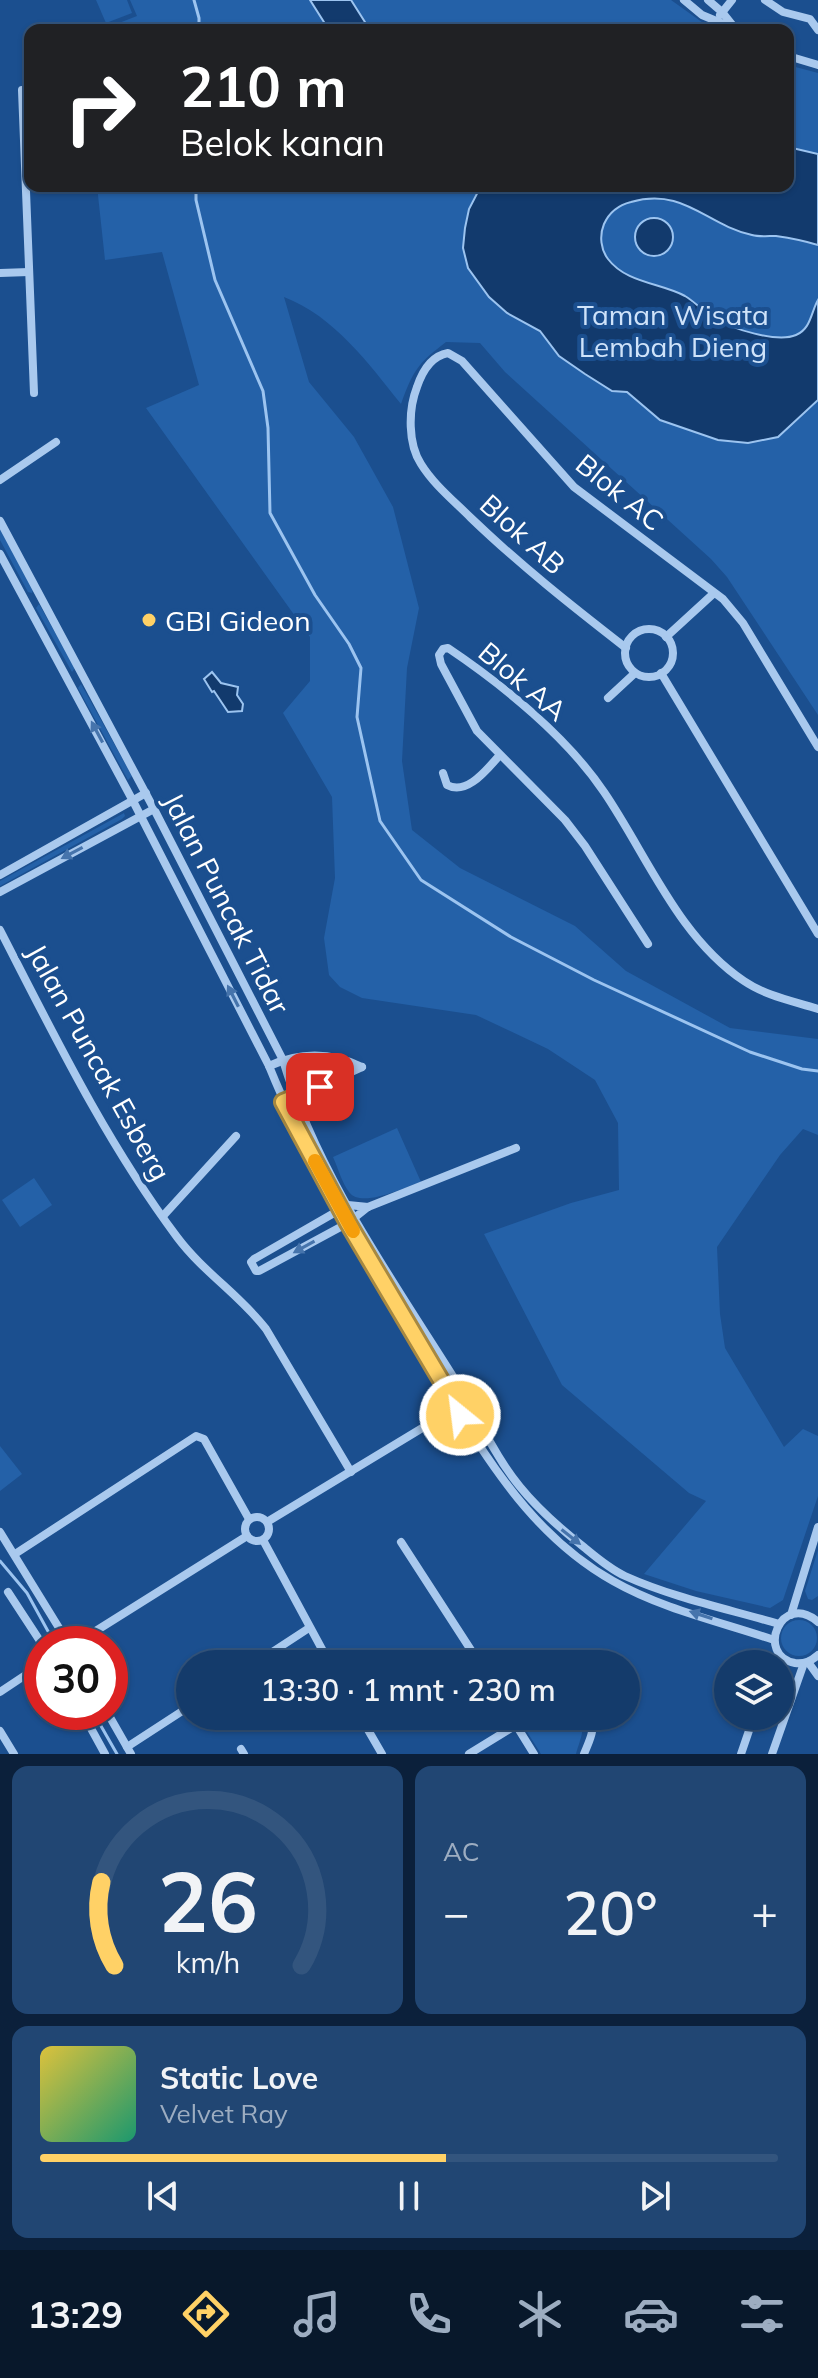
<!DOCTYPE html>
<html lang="id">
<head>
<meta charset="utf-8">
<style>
  :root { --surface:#143b6b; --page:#214673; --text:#f1f3f6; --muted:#9dadc1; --line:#33557e; --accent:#ffd166 }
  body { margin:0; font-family:Mulish,sans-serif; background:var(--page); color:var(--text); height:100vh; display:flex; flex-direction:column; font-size:30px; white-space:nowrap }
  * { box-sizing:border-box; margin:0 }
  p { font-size:26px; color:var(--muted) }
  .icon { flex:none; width:44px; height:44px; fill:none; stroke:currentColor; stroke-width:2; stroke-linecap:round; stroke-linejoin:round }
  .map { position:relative; height:1754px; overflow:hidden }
  .drawer { display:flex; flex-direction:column; gap:12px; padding:12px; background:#0b203b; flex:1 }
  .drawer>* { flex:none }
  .banner { position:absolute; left:24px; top:24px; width:770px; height:168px; border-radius:16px; box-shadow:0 2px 6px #0004,0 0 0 2px var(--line); background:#202124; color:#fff; overflow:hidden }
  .tools { position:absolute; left:714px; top:1650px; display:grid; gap:16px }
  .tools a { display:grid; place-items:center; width:80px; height:80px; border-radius:50%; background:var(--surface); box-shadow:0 2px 6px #0004,0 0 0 2px var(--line); font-size:40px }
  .speed { position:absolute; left:24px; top:1626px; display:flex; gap:16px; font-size:40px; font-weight:700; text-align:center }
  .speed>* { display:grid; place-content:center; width:104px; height:104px; border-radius:50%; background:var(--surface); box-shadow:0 2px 6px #0004,0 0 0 2px var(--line); line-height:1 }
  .speed .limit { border:12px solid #d22; background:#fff; color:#111 }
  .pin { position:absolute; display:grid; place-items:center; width:68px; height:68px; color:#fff; margin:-34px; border-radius:16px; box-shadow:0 4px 12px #0006 }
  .me { position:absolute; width:88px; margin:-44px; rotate:331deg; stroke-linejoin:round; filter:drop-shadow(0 0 6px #0008) }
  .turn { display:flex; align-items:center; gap:28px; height:168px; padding:0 24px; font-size:36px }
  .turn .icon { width:104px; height:104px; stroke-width:2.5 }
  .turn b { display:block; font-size:56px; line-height:68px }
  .big { font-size:60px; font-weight:600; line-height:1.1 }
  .drawer .card { flex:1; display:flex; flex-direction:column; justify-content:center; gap:12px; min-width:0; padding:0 28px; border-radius:16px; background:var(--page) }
  .drawer .dial { align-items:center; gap:0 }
  .dial svg { height:208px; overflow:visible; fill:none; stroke:var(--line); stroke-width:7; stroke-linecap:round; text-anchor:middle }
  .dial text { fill:var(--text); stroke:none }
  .song { display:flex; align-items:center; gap:24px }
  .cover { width:96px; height:96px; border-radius:12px; background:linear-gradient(135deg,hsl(50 70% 55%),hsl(160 70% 35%)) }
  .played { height:8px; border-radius:4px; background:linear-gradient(90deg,var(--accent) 55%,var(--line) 55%) }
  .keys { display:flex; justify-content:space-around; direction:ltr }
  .heat { display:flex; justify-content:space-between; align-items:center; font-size:44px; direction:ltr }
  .drawer .tiles { flex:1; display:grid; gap:12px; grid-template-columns:1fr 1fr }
  .card:last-child { grid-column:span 2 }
  .trip { position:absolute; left:176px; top:1650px; width:464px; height:80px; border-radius:40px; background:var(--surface); box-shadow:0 2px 6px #0004,0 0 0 2px var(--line); font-weight:600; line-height:80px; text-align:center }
  .tabs { display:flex; height:128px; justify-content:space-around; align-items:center; background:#08182b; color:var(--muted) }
  .tabs .icon { width:56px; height:56px }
  .tabs .on { color:var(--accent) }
  .tabs b { font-size:36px; color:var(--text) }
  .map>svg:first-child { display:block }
</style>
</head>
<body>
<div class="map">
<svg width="818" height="1754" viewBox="0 0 818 1754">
  <rect width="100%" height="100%" fill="#1b4f8f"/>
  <g fill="#2461a8">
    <path d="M96,0H127L132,13L106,23Z"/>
    <path d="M130,0H671L713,30H120L119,23L137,16Z"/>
    <path d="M788,65L818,73V715L727,577L711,559L505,372L480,343L446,342C417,364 413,371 401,404C369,364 334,316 284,297L309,382L354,437L393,507L419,608L407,668L402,761L412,830L460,868L575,926L626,971L730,1028L818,1039V1135L803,1129L780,1155L717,1247L720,1314L725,1348L784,1447L803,1429L818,1436V1496L783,1600L770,1608L696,1591L644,1574L706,1501L689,1493L562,1385L484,1234L571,1203L619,1190L618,1123L595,1080L548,1049L476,1015L362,998L340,987L329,975L324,938L335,878L332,797L283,713L310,681V637L146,408L199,385L162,252L105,260L97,186H788Z"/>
    <path d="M0,529L33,590L32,593L28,592L0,540Z"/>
    <path d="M39,604L75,668L72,672L36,608Z"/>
    <path d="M81,684L132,776L128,780L78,688Z"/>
    <path d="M124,813L125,816L122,819L0,886V881Z"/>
    <path d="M397,1128L421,1182C405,1187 361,1209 349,1192C342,1183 338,1168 333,1157Z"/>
    <path d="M34,1178L52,1205L20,1227L2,1200Z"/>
    <path d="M0,1446L22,1474L0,1491Z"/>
    <path d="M818,1550V1596L812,1600L808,1599L805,1591Z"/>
    <circle cx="799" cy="1638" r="18"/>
    <path d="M517,1716H579C587,1728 579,1742 576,1754H541Z"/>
  </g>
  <g fill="#123a6d" stroke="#9cc4f0" stroke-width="2">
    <path d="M310,0H351L370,30H329Z"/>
    <path d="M788,147L818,154V245C805,241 790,238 776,236C768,236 759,237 752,235C706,225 684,187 631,202C619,205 609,213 604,224C599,236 601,250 608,259C626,283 661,283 685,296C695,302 704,312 714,318C732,329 777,343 796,335C811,329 811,312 818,300V400L778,437L748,443L718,440L660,420L627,392L612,391L585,374L559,356L540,331L507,313L489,297L468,268L463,248L465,228L469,209L481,186H788Z"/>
    <circle cx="654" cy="237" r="19"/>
    <path d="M212,672L221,683L238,687L237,695L243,704L242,711L228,712L214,691L212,692L204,679Z"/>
  </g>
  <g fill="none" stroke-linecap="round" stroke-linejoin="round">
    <g stroke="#9cc4f0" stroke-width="3">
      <path d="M194,0L199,18V30"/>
      <path d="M196,186V200L215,280L263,391L268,428L270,513L315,595L349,644L361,668L357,717L380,821L421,880L511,937L594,980L750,1052L802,1069L818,1071"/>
      <path d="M0,1561L27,1593L49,1633"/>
      <path d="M93,1712L117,1754"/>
    </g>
    <g stroke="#a9c9ee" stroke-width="8">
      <path d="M684,0L702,15L738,30"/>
      <path d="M708,0L722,12L734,27"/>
      <path d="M765,0L783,12L810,19L818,30"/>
      <path d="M720,15L732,0"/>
      <path d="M788,56L818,65"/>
      <path d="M22,90L34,393"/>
      <path d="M0,273L29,272"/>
      <path d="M0,480L56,442"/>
      <path d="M0,521L154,809L283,1060C317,1176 397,1286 461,1389"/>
      <path d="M0,554L133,801L269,1066C316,1182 387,1289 451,1397"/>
      <circle cx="649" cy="653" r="24"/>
      <path d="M666,637L713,594"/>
      <path d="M626,648C572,606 520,565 471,518C454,501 434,485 421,464C408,444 408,410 417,387C422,372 431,356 448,353L462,361L574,487L723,599L743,623L818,747"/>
      <path d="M661,673L818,934"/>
      <path d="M608,698L635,673"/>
      <path d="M443,773L447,785C467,796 487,769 499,756"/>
      <path d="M0,875L146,793"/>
      <path d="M0,892L154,809"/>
      <path d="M0,930C54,1035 106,1142 177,1237C204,1273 240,1295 266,1329L351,1472"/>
      <path d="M648,944L585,846L565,820L477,731L441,664L439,655L443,649L448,648C503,685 567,737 604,792C647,855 678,937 744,981C766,996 793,1001 818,1009"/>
      <path d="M269,1066C300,1052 331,1052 362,1067"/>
      <path d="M290,1100L362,1067"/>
      <path d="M368,1207L348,1205L254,1259L251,1262L256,1271H259L348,1223L368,1207L516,1148"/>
      <path d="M163,1216L236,1136"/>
      <circle cx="463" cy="1402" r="13"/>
      <path d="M474,1410C503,1473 530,1505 585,1548C597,1558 610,1569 625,1576C674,1598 728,1609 779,1624"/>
      <path d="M460,1415C500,1480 545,1543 613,1581C662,1609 721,1622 774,1640"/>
      <circle cx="257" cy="1529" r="12"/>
      <path d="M267,1522L452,1410"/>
      <path d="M0,1532L64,1636"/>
      <path d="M263,1540L330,1664"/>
      <path d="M401,1542L480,1664"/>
      <path d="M15,1554L196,1436L204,1439L249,1519"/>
      <path d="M8,1592L42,1644"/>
      <path d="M791,1615L818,1527"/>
      <path d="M818,1622C781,1590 755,1656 795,1663C805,1664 811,1661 818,1655"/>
      <path d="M52,1644L64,1636L69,1638"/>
      <path d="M75,1644L247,1536"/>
      <path d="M808,1662L818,1676"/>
      <path d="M254,1664L309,1628"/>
      <path d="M0,1692L42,1664"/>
      <path d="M82,1712L105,1754"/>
      <path d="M107,1712L131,1754"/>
      <path d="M360,1716L382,1754"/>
      <path d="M516,1725L534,1754"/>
      <path d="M0,1731L14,1754"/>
      <path d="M127,1747L190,1706"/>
      <path d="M241,1749L244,1754"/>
      <path d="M469,1754L516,1725L511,1716"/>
      <path d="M584,1754C589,1741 597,1728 589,1716"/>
      <path d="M741,1754L754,1716"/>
      <path d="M772,1754L804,1663"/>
    </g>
  </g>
  <defs><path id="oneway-solid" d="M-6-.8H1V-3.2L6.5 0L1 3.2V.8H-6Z" transform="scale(2)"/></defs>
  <g fill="#4674ac">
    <use href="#oneway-solid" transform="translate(97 732) rotate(-118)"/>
    <use href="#oneway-solid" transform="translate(72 853) rotate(152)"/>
    <use href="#oneway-solid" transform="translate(233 996) rotate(-117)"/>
    <use href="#oneway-solid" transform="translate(304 1247) rotate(151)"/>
    <use href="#oneway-solid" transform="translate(571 1537) rotate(38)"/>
    <use href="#oneway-solid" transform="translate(701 1615) rotate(-162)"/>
  </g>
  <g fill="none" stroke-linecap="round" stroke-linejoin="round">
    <g stroke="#a68842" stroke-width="20">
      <path id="route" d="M320,1087L283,1102L348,1223L451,1397L452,1410L460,1415"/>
    </g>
    <use href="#route" stroke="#ffd166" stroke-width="14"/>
    <path stroke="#f59e0b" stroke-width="14" d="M315,1161L353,1231"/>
  </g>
  <circle fill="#ffd166" stroke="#1b4f8f" stroke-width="3" cx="149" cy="620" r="8"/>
  <g text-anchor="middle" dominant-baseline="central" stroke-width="8" stroke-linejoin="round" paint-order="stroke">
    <g font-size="28" fill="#cfe3fa" stroke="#1b4f8f">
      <text x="673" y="314">Taman Wisata<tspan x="673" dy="32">Lembah Dieng</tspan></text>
    </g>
    <g font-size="28" fill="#fff" stroke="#1b4f8f">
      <text transform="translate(620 492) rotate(39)">Blok AC</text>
      <text transform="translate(523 534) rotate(42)">Blok AB</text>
      <text transform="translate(523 681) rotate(40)">Blok AA</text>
      <text transform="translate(227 903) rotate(63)">Jalan Puncak Tidar</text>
      <text transform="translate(99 1062) rotate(61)">Jalan Puncak Esberg</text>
    </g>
    <g font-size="28" fill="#fff" stroke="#1b4f8f" text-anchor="start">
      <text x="165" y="620">GBI Gideon</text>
    </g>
  </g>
</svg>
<div class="tools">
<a><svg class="icon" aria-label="layers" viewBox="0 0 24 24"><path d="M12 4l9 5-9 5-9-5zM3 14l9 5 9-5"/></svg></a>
</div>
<div class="speed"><div class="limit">30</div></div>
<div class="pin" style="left:320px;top:1087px;background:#d93025"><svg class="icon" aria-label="arrive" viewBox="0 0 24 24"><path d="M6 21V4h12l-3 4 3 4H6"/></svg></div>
<svg class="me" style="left:460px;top:1415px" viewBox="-20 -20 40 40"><circle r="17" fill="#ffd166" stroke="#fff" stroke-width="3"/><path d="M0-11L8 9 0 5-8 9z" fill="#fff"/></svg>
<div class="trip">13:30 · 1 mnt · 230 m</div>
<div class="banner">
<div class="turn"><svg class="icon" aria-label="right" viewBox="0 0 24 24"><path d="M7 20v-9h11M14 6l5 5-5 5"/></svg><div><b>210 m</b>Belok kanan</div></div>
</div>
</div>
<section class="drawer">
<div class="tiles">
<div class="card dial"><svg viewBox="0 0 100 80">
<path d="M14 69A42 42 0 1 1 86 69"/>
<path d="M14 69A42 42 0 0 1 9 37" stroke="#ffd166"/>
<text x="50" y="56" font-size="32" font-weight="700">26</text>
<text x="50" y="72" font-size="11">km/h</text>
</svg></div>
<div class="card"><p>AC</p>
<div class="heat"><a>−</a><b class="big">20°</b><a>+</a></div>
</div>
<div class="card">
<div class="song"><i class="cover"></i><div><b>Static Love</b><p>Velvet Ray</p></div></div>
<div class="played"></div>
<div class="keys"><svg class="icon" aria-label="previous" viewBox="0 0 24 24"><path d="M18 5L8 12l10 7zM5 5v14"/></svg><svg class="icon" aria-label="pause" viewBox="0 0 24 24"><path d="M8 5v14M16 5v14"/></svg><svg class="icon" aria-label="next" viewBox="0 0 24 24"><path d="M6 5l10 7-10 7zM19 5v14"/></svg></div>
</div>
</div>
</section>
<nav class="tabs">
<b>13:29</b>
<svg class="icon on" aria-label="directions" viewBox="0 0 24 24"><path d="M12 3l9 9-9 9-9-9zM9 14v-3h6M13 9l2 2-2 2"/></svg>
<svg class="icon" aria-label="music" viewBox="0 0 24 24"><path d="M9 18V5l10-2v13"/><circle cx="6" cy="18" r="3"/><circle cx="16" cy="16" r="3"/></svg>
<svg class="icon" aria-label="phone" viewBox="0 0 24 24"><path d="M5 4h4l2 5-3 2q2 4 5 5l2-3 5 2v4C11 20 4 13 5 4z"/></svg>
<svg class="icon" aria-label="climate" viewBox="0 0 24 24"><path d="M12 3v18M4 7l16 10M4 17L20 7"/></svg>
<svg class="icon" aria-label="car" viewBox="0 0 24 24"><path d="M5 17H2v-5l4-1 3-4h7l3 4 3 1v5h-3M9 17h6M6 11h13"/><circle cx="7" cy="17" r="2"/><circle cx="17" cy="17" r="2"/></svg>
<svg class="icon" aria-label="filters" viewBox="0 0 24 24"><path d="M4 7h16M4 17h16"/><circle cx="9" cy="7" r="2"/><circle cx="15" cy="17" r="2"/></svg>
</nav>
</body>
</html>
